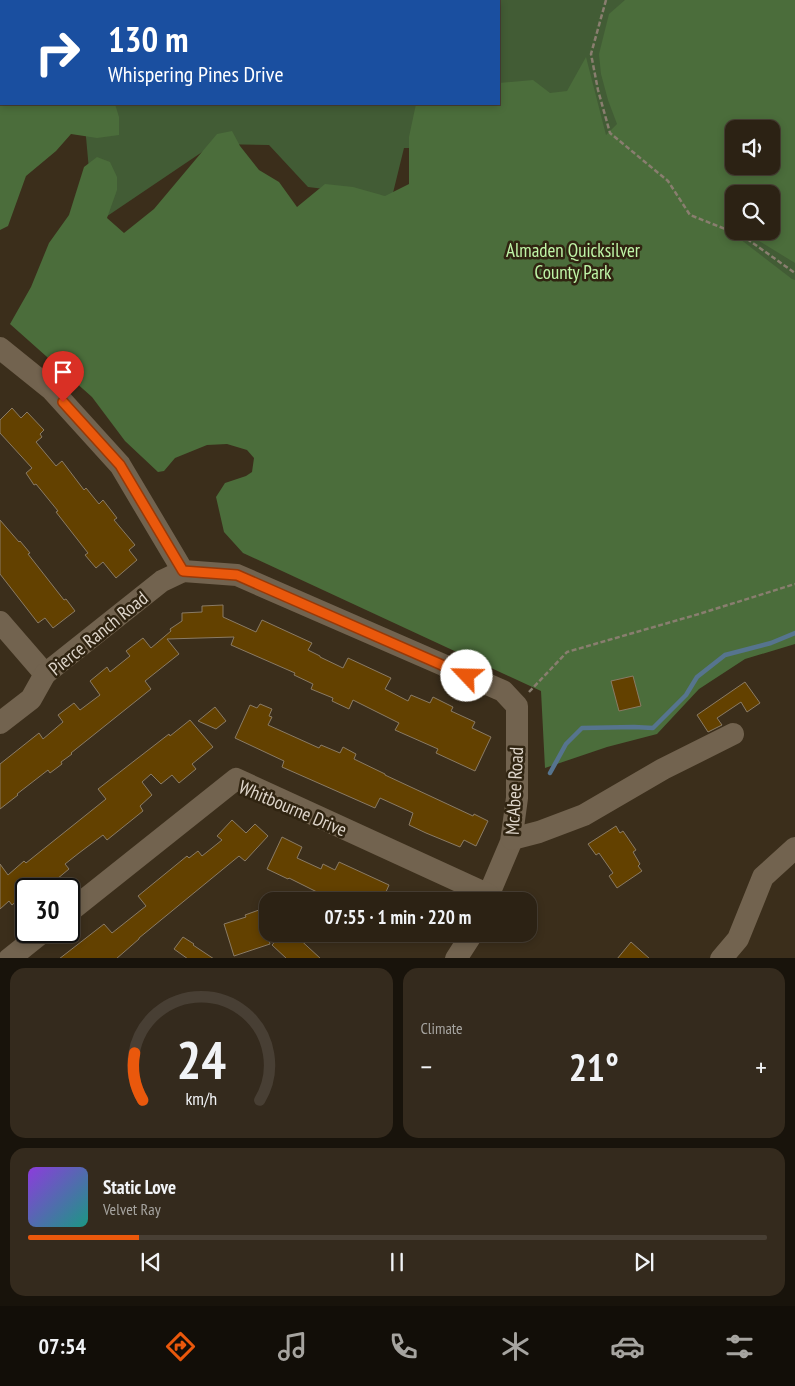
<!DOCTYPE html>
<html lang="en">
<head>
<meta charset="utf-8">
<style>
  :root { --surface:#2c2214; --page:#342a1d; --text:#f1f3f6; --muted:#a6a4a0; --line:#483f34; --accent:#ea580c }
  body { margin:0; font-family:"PT Sans Narrow",sans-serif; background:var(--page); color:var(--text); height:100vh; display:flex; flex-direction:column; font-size:19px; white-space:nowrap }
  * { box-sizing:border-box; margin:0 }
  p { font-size:16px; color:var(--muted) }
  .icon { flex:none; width:28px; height:28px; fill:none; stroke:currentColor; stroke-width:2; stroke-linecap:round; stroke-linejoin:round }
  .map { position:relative; height:958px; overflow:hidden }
  .side { display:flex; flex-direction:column; gap:10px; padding:10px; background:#18130b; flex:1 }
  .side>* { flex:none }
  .top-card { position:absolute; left:0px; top:0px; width:500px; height:105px; box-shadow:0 2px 8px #0003,0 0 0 1px var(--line); background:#1a4fa0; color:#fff; overflow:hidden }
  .fabs { position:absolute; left:725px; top:120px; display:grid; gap:10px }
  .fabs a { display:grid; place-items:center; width:55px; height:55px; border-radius:10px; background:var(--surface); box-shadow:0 2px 8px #0003,0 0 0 1px var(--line); font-size:25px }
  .speed { position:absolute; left:15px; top:878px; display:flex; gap:10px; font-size:25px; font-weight:700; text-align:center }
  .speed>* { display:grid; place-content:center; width:65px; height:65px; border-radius:50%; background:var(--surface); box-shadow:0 2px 8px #0003,0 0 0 1px var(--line); line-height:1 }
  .speed .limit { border:2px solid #111; border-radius:8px; background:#fff; color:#111 }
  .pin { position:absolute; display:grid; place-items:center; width:42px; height:42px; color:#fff; margin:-51px -21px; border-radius:50% 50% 50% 0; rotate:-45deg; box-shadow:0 0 5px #0007 }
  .pin .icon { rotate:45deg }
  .me { position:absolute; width:55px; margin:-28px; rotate:294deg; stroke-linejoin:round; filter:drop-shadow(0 0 4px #0008) }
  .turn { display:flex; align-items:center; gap:18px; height:105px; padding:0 25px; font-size:22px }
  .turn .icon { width:65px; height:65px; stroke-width:2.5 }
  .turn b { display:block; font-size:35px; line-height:42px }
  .big { font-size:38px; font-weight:800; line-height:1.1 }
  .side .tile { flex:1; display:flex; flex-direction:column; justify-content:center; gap:8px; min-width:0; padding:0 18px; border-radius:15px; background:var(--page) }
  .side .dial { align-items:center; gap:0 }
  .dial svg { height:130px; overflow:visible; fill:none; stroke:var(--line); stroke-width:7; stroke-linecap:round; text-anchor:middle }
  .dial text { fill:var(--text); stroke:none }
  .song { display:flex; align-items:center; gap:15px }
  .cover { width:60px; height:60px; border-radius:8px; background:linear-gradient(135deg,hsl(270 70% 55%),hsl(170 70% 35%)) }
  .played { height:5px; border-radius:2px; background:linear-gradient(90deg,var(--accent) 15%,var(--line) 15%) }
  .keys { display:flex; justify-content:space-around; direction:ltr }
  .heat { display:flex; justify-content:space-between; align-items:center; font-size:28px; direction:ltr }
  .side .tiles { flex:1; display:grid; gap:10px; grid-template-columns:1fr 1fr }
  .tile:last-child { grid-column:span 2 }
  .trip { position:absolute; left:259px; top:892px; width:278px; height:50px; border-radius:15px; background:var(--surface); box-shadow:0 2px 8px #0003,0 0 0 1px var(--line); font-weight:800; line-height:50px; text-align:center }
  .menu { display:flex; height:80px; justify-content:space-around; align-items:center; background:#120e08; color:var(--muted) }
  .menu .icon { width:35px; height:35px }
  .menu .on { color:var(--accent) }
  .menu b { font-size:22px; color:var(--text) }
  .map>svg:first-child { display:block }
</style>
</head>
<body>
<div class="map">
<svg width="795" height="959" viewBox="0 0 795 959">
  <rect width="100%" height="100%" fill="#3b2e1b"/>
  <path fill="#425c35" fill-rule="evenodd" d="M57,0H795V436L412,148H404L392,197L308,187L269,145L214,144L94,225L83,104H499V1H60ZM734,129H771V166H734ZM734,194H771V231H734Z"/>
  <g fill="#4b6d3b" fill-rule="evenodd">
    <path d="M0,0H45L46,1H1V104H115L119,117V135L97,138L71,134L56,151L26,176L8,226L0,230Z"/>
    <path d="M625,0H795V263L751,236L740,239L792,279L795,280V644L745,659L699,689L657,734L607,747L545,768L541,691L243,553L224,532L216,497L225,483L246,476L252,472L254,458L247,450L227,444L207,445L175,458L164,471L158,472L125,441L92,397L10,324L31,287L49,243L69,215L84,167L97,157L110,162L117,177V190L107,218L124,233L154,209L217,134L232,131L240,146L259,170L279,182L297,207L325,184L353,187L385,196L409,184V137L416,104H499V83L533,80L550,93L567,91L586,57L606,135L617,124L608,100L601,74L599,54L609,14ZM734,129H771V166H734ZM734,194H771V231H734Z"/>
  </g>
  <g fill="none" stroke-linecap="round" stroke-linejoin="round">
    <path stroke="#56748e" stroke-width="4.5" d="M550,773L566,744L582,728L634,727L653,728L686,695L697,677L725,655L771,643L795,633"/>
  </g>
  <g fill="#634100" stroke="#8a7b65">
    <path d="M12,408L21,418L27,412L44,430L40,434L42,437L36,442L56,466L62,461L84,490L86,488L99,504L103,500L117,518L114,520L135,545L129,550L137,560L116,578L103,562L96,568L85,555L88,553L56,512L58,511L36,484L34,485L26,473L32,468L0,433V420Z"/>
    <path d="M0,520L19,542L20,541L30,553L28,554L64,600L66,599L75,611L53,628L45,618L38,623L0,574Z"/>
    <path d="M223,605V617L256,632L262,620L312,643L308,650L320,656V657L343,668L348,658L391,678L385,689L408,701L411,695L430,703L433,697L453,707L451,711L475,722L472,728L491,737L475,771L436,753L438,749L395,730L399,723L353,700L349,709L332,701L333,698L311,689L313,684L294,675L295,673L231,645L234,637L167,639L179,654L145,681L151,689L71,753L72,754L61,762L62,764L50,773L48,770L17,794L18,795L0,809V764L39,733L43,739L63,722L58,715L74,703L80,710L100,695L90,681L107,667L110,672L130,656L126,651L143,638L151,648L171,631L170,629L182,621V613L202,612V606Z"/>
    <path d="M633,676L641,706L619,711L611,681Z"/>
    <path d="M745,682L760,703L747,712L741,702L717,718L722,725L708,732L697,715Z"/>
    <path d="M260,704L272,709L269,716L272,717L268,725L319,748L321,745L340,753L343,747L356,754L354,759L385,774V775L473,816L474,814L488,821L476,846L464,840L460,847L426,833L409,825L413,813L380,798L375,808L282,767L284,761L235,738L250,705L257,708Z"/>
    <path d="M215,707L226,721L216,729L198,721Z"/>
    <path d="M190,720L213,747L192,764L196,769L179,783L172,775L161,784L151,774L142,782L152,795L140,806L143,811L107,840L103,835L79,853L65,864L69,869L45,889H26V893L12,905L9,901L0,909V864L8,875L24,861L26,863L106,799L98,789L169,734L170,736Z"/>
    <path d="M232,820L246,833L255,824L268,836L245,861L239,856L139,938V939L116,959H59L104,924L112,933L146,906L138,896L187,856L189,858L198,851L202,856L222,840L217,836Z"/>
    <path d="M616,826L620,833L623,831L636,850L633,852L640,864L638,866L642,871L617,888L609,876L613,873L599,853L596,855L588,844Z"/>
    <path d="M282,837L302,847L297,858L321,869L323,864L335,870L339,862L389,885L382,901H343L326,894L325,896L289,878L288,879L267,869Z"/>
    <path d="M259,910L270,944L234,956L224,924L246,917L245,915Z"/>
    <path d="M282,934H294L321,959H287L272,945Z"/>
    <path d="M183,937L194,944L193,945L214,959H188L174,949Z"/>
    <path d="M631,942L650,959H617Z"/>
  </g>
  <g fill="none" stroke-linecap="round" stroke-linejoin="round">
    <g stroke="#897e6f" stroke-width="2.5" stroke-dasharray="5 2.5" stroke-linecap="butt">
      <path d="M606,0L591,54L598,90L610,133L668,181L690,215L743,236L795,273"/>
      <path d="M529,692L567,652L699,614L795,584"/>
    </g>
    <g stroke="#72634f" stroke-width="22">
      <path d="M0,348L52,390L120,465L183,571L237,575L503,691L517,706V798L511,842L486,901"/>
      <path d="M0,622L45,674"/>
      <path d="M0,723L31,699L45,674L162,581L183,571"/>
      <path d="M512,839L539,832L584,815L663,769L733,734"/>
      <path d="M69,912L236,779L489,895"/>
      <path d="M9,959L44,931"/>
      <path d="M456,959L472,934"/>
      <path d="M721,959L738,939L763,877L795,848"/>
    </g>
  </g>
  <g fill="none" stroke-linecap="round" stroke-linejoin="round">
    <g stroke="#983908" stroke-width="12">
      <path id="route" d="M63,402L120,465L183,571L237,575L467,676"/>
    </g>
    <use href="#route" stroke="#ea580c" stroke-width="9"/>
  </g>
  <g text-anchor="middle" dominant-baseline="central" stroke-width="5" stroke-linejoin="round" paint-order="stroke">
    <g font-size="19" fill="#bff5a7" stroke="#302411">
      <text x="573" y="250">Almaden Quicksilver<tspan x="573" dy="22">County Park</tspan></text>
    </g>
    <g font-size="19" fill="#ded5ca" stroke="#302411">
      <text transform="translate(98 633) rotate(-39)">Pierce Ranch Road</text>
      <text transform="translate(514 791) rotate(-87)">McAbee Road</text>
      <text transform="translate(293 808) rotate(23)">Whitbourne Drive</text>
    </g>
  </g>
</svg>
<div class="fabs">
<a><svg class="icon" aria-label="sound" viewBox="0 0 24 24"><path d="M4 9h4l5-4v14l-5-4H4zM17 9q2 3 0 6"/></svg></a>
<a><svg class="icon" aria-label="search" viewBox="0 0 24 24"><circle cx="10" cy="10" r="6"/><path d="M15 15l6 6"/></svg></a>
</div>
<div class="speed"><div class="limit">30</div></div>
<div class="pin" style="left:63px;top:402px;background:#d93025"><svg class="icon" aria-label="arrive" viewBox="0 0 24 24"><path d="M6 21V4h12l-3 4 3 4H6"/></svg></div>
<svg class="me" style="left:467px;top:676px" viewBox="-20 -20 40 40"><circle r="19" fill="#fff"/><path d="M0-13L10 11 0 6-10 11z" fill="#ea580c"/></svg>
<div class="trip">07:55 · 1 min · 220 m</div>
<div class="top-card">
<div class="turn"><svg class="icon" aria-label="right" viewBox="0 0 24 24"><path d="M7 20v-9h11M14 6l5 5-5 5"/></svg><div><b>130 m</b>Whispering Pines Drive</div></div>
</div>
</div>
<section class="side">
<div class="tiles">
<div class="tile dial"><svg viewBox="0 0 100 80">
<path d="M14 69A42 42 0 1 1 86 69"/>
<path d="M14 69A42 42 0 0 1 9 40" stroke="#ea580c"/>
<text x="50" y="56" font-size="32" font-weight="700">24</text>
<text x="50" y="72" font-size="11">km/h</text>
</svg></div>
<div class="tile"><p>Climate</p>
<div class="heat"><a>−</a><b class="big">21°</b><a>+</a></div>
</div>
<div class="tile">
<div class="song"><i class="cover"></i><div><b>Static Love</b><p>Velvet Ray</p></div></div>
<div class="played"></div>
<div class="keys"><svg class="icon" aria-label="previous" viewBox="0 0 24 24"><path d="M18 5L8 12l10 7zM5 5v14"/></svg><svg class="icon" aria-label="pause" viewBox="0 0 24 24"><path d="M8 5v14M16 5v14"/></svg><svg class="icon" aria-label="next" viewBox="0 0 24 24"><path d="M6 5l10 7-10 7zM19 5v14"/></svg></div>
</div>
</div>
</section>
<nav class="menu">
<b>07:54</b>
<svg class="icon on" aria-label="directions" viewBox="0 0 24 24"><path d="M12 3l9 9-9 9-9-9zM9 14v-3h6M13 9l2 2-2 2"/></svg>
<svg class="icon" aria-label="music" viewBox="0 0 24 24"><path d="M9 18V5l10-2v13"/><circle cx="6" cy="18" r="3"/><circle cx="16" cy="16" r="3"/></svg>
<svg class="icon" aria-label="phone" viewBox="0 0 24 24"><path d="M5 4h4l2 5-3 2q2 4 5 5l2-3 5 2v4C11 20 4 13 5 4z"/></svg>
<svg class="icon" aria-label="climate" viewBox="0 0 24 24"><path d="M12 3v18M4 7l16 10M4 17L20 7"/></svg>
<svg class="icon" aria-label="car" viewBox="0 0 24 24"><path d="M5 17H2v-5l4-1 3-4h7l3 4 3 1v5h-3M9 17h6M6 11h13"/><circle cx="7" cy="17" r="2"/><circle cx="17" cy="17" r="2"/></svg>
<svg class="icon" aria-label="filters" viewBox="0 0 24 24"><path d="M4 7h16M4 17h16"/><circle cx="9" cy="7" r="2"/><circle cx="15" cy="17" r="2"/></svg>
</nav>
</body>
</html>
